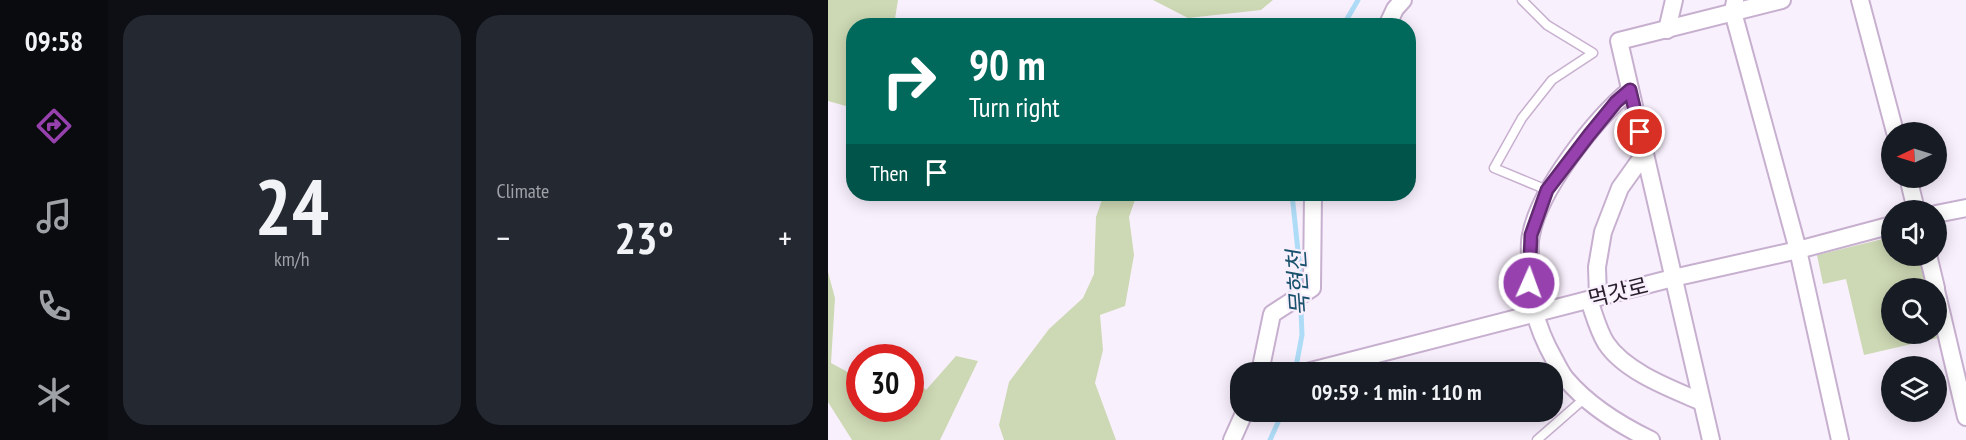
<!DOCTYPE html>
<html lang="en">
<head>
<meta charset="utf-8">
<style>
  :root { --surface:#171b24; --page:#242831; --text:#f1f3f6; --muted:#9ea1a6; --accent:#9741ae }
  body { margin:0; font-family:"PT Sans Narrow","Noto Sans KR",sans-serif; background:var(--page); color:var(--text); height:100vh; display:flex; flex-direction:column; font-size:22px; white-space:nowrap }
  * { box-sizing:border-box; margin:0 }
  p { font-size:20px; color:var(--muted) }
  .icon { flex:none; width:33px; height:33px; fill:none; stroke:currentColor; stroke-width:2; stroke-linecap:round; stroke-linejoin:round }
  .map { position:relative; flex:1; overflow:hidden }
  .side { display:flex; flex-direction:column; gap:15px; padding:15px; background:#0d0f14; width:720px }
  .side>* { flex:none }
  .top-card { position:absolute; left:18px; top:18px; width:570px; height:183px; border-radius:24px; box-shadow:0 3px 15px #0003; background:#00695c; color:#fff; overflow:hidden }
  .needle { width:39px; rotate:266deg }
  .tools { position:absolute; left:1053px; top:122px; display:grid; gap:12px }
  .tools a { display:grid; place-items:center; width:66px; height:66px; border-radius:50%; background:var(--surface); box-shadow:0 3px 15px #0003; font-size:30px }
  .speed { position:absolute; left:18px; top:344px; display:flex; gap:12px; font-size:30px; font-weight:700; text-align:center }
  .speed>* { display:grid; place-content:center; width:78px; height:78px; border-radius:50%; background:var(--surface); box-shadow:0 3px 15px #0003; line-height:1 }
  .speed .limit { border:9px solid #d22; background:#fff; color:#111 }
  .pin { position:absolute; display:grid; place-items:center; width:51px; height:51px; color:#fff; margin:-26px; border:3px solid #fff; border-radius:50%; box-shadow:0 2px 6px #0007 }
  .me { position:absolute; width:66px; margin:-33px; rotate:2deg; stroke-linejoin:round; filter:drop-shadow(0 0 4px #0008) }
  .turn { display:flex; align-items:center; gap:21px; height:126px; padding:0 24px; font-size:27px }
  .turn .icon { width:78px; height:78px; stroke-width:2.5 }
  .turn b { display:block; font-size:42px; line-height:51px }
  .then { display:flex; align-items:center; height:57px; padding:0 24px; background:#0003; gap:12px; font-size:22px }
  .big { font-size:45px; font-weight:800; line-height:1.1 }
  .side .card { flex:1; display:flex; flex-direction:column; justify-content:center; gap:9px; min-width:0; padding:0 21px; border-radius:24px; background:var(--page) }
  .side .dial { align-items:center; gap:0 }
  .dial b { font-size:78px; line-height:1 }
  .heat { display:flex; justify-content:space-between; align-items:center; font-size:33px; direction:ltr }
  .side .tiles { flex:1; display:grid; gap:15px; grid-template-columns:repeat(2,1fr) }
  .trip { position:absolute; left:402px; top:362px; width:333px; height:60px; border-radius:24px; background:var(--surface); box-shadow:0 3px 15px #0003; font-weight:800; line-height:60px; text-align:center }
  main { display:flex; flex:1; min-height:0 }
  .dock { display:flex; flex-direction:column; width:108px; justify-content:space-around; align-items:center; background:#090b0e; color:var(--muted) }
  .dock .icon { width:42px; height:42px }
  .dock .on { color:var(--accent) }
  .dock b { font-size:27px; color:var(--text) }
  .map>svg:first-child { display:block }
</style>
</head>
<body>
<main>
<nav class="dock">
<b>09:58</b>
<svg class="icon on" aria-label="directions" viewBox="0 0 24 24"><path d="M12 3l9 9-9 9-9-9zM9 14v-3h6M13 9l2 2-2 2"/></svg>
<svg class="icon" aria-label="music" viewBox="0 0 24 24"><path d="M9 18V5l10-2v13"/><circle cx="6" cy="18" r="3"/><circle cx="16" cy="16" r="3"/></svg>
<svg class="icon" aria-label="phone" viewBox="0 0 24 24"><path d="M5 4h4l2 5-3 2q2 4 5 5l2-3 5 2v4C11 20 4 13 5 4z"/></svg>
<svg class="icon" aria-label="climate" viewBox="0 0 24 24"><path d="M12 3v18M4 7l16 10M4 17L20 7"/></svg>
</nav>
<section class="side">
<div class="tiles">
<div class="card dial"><b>24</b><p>km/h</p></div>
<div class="card"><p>Climate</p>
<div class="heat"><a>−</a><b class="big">23°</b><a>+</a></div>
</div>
</div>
</section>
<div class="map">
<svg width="1138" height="440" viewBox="0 0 1138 440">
  <rect width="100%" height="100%" fill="#f9f0fd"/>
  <g fill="#cdd8b4">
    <path d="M0,0H70L66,25L26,26L25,108L0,101Z"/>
    <path d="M325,0H445L433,10L360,18Z"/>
    <path d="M276,194H309L301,217L306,255L297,306L272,315L275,350L267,383L288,440H176L171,425L181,382L221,329L255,298L266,274L268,217Z"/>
    <path d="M1063,237L1064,255H1095L1103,288H1064V333H1108L1109,311L1114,337L1036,355L1018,279L995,284L989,255Z"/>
    <path d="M0,272L7,298L3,363L27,376L31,375L32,408H82L83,376L98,390L128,356L150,361L112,440H24L0,402Z"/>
  </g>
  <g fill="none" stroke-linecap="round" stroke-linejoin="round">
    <g stroke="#aedcf7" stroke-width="5">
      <path d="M515,26L530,0"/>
      <path d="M464,194L471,261L474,335L467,372"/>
      <path d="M442,440L455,411"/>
    </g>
    <g stroke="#c7b0cf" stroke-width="11">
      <g id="lane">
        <path d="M694,0L719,25L765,53L724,80L694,118L666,168L719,190"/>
        <path d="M709,440L757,398"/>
      </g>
    </g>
    <g stroke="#c7b0cf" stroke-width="20">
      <g id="street">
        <path d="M1032,0L1067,132"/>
        <path d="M907,1L905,12L970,250L1012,440"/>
        <path d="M559,26L567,9L575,0"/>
        <path d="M839,30L846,0"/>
        <path d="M802,90C767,119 711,190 703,235C701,243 702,251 702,258C701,298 707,325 726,359C730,366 733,373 738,379C760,405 792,425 823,440"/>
        <path d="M1080,177L1088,210"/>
        <path d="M1108,214L1138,208"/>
        <path d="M1100,255L1108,288"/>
        <path d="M1108,290L1138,417"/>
        <path d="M770,297L769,267L775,232L792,188L817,153"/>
        <path d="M761,300C766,314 770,330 778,343C797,372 844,389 874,402"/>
        <path d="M432,372L444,314L484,288L485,194"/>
        <path d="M479,372L845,278L970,250L1064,225"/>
        <path d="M404,440L417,411"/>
        <path d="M883,440L791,41L954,0"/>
      </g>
    </g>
    <use href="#lane" stroke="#fff" stroke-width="8"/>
    <use href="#street" stroke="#fff" stroke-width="16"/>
  </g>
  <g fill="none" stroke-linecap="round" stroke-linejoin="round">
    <g stroke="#622a71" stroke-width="15">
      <path id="route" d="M701,283L703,235L719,190L761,135L788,102L802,90L812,132"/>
    </g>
    <use href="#route" stroke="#9741ae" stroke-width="10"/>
  </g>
  <g text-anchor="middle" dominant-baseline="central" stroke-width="4.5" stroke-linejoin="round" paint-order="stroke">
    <g font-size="22" fill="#271e2a" stroke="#f9f0fd">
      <text transform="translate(790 292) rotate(-14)">먹갓로</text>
    </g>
    <g font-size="24" font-style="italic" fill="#1a526d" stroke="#f9f0fd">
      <text transform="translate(470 283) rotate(-94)">묵현천</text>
    </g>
  </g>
</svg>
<div class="tools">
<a><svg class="needle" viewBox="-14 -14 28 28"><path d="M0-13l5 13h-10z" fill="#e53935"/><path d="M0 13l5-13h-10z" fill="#9ea1a6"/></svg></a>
<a><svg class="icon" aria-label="sound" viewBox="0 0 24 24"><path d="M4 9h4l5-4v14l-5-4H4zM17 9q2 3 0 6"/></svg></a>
<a><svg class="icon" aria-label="search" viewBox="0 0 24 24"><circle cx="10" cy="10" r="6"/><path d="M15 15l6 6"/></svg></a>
<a><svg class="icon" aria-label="layers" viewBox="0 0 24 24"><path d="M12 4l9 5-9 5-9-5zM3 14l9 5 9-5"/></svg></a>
</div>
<div class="speed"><div class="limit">30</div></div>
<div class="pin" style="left:812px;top:132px;background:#d93025"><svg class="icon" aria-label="arrive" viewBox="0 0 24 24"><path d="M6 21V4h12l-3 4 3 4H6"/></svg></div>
<svg class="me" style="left:701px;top:283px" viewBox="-20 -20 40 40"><circle r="17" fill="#9741ae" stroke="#fff" stroke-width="3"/><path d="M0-11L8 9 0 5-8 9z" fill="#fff"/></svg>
<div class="trip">09:59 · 1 min · 110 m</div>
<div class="top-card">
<div class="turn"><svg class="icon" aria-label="right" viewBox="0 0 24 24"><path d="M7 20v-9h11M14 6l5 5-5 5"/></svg><div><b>90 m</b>Turn right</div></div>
<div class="then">Then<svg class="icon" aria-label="arrive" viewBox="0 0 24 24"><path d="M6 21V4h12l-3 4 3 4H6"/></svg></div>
</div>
</div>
</main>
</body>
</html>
